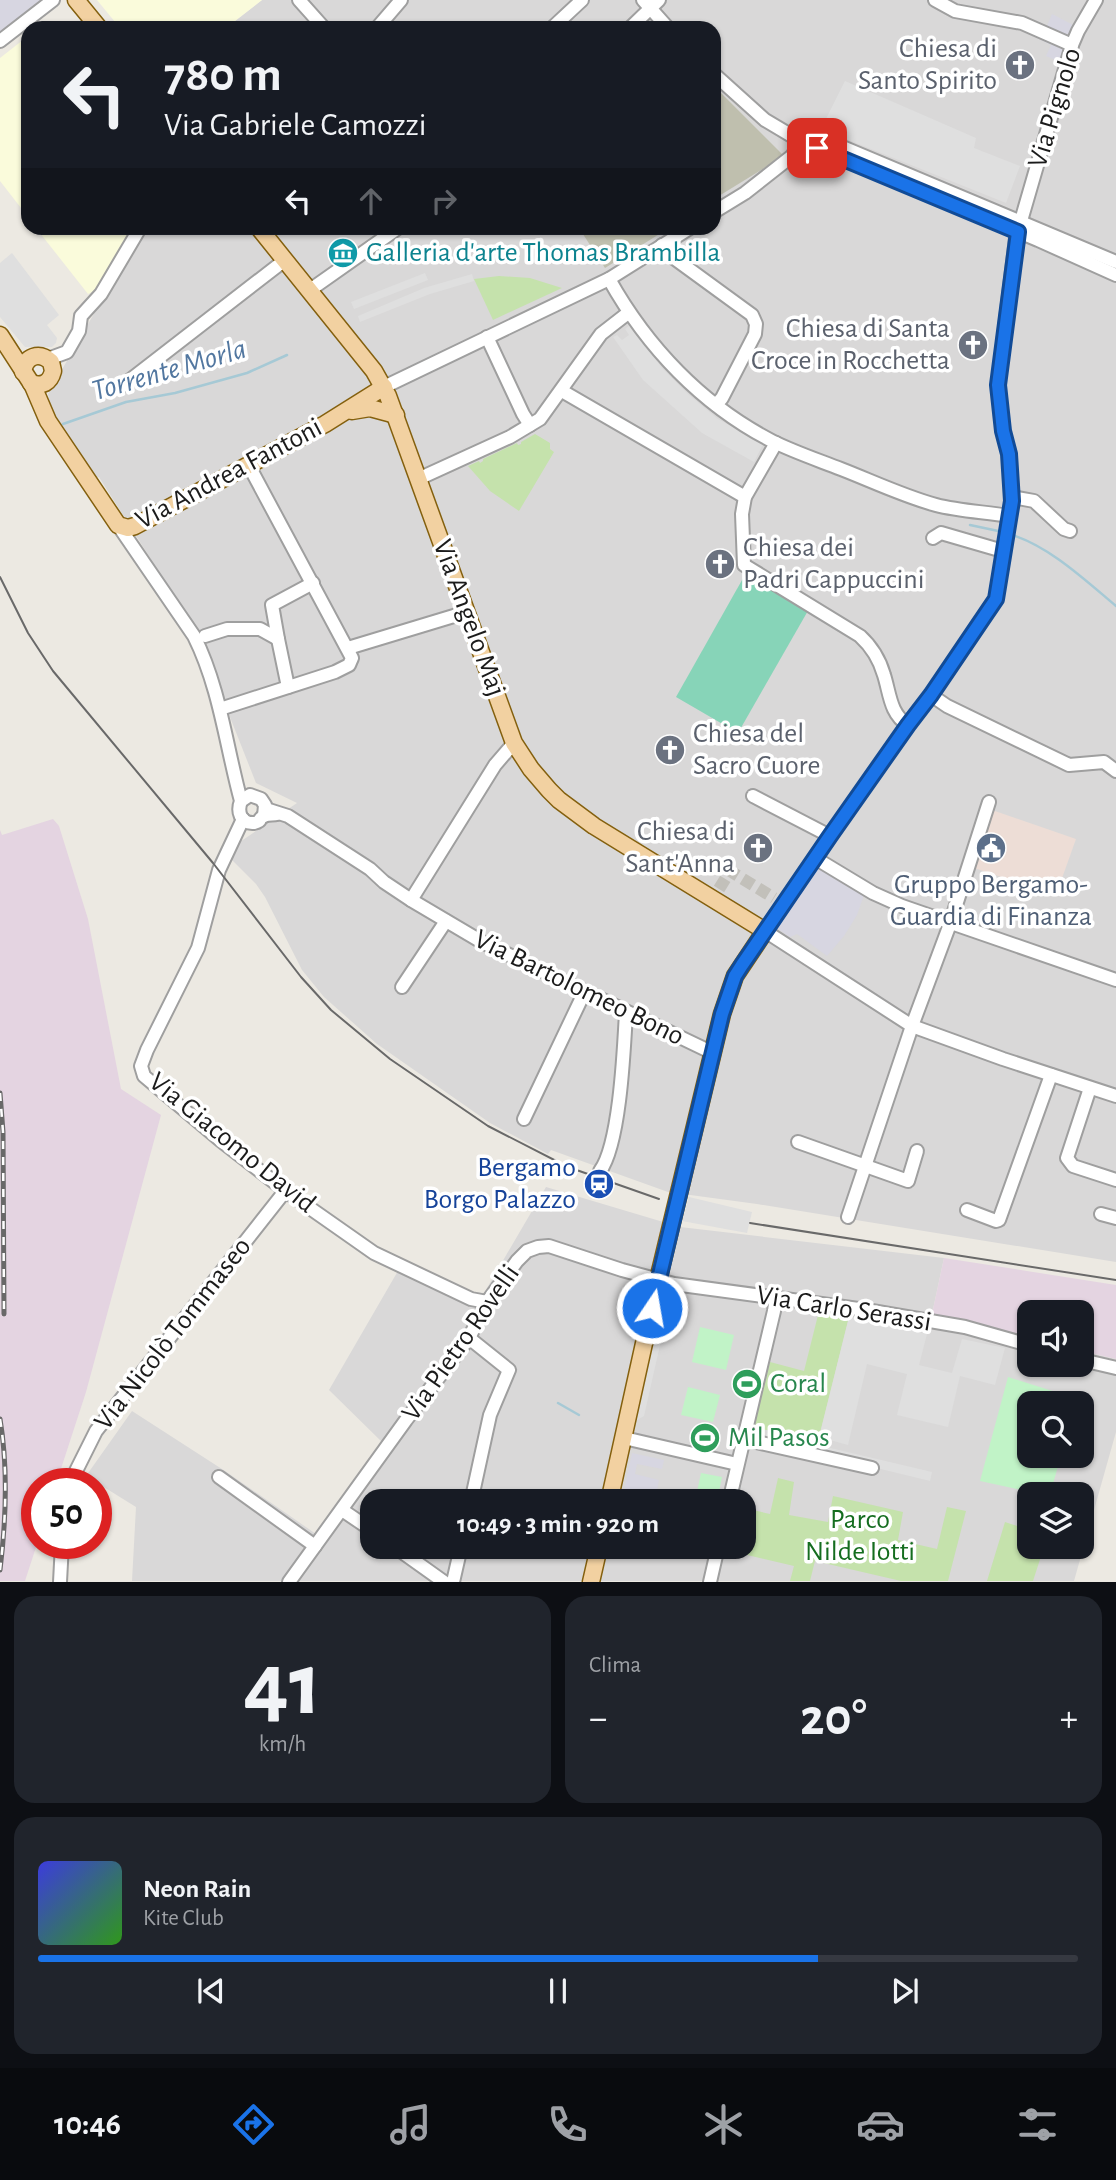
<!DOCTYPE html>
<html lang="it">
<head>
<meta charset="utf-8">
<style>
  :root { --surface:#171b24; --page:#20242c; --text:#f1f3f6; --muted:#9ea1a6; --line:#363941; --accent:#1a73e8 }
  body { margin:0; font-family:"Alegreya Sans",sans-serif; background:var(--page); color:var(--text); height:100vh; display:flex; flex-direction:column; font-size:26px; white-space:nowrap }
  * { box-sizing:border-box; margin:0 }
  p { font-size:23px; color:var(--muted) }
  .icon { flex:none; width:38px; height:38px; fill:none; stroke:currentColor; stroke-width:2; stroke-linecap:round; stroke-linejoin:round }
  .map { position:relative; height:1582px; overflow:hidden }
  .details { display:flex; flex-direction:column; gap:14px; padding:14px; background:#0d0f14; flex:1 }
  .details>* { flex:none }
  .guide { position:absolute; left:21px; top:21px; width:700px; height:214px; border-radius:21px; box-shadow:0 2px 5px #0004; background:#171b24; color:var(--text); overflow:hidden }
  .controls { position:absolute; left:1017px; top:1300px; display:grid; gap:14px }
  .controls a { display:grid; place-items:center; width:77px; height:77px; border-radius:14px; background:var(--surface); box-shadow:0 2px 5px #0004; font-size:35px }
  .speed { position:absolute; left:21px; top:1468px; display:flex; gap:14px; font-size:35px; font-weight:700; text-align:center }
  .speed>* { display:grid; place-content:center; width:91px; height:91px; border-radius:50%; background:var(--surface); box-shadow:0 2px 5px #0004; line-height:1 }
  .speed .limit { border:10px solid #d22; background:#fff; color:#111 }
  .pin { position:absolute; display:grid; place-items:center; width:60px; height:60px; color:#fff; margin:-30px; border-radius:14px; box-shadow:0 4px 10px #0006 }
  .me { position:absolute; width:77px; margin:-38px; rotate:12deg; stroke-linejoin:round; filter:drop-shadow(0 0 5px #0008) }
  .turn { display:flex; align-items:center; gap:24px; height:147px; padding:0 28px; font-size:32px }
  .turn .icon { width:91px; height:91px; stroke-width:2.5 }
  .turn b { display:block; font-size:49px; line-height:60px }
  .lanes { display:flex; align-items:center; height:66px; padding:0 28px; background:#0003; justify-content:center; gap:35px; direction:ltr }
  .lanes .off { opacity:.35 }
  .big { font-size:52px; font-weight:700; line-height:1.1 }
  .details .tile { flex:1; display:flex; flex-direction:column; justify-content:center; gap:10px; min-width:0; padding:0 24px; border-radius:21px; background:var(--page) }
  .details .dial { align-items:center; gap:0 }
  .dial b { font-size:91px; line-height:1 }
  .song { display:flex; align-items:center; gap:21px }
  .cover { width:84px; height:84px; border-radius:10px; background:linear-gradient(135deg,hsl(240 70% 55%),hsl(110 70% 35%)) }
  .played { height:7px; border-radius:4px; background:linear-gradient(90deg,var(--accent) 75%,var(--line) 75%) }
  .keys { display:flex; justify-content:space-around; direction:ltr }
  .heat { display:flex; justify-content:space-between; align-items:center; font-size:38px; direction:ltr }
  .details .tiles { flex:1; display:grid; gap:14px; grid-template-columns:1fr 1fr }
  .tile:last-child { grid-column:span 2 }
  .trip { position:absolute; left:360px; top:1489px; width:396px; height:70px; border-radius:21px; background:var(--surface); box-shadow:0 2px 5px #0004; font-weight:700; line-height:70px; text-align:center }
  .tabs { display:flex; height:112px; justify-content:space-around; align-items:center; background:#090b0e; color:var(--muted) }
  .tabs .icon { width:49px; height:49px }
  .tabs .active { color:var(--accent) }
  .tabs b { font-size:32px; color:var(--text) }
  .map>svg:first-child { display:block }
</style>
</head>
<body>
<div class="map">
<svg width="1116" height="1582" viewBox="0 0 1116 1582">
  <rect width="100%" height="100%" fill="#ece9e2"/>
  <g fill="#d9d8d8" fill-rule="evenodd">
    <path d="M262,0H1116V1262L757,1204L668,1192L551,1150L548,1154L490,1123L377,1044L324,997L302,970L265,897L256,884L230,858L234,846L297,803L256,783L196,631L99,477L96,478L53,414L50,407L48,394L143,228H714V28H226Z"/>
    <path d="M546,1187L680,1227L944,1258L932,1314L1029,1338V1365H1082V1351L1116,1359V1432L1074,1581H132L136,1507L86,1476L132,1411L225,1471L316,1534L383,1443L329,1390L402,1264L472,1292L484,1293ZM1029,1404H1082V1456H1029ZM1029,1494H1082V1547H1029ZM373,1502H744V1547H373Z"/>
  </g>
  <g fill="#e4d4e1">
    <path d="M53,819L59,826L88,919L121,1089L161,1115L86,1392L56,1484H37V1544L25,1581H0V830L2,835Z"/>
    <path d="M944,1258L1116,1285V1359L1082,1351V1312H1029V1338L932,1314Z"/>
  </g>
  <g fill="#fafbdb">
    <path d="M97,0H262L226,28H120Z"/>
    <path d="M28,36V217L0,181V58Z"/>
    <path d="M36,228H132L98,287L94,291L88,294Z"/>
  </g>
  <path fill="#edddd6" d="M992,810L1076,839L1056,895L974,868Z"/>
  <g fill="#bfbfae">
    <path d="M714,86L784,156L714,199Z"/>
    <path d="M579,228H669L605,268Z"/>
  </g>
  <g fill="#c5e2ac">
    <path d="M499,276L530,278L562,288L493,320L474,279Z"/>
    <path d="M535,434L550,443V449L554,452L519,511L490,491L468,466L479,461L480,463L483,461V459L517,443L518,445L521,444V442Z"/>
    <path d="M819,1311L849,1317L818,1442L754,1427L770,1362L804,1371Z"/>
    <path d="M778,1478L794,1482L789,1515L828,1522L833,1496L903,1512L898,1540L937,1549L947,1507L966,1511L948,1581H901L815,1561L810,1581H790L794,1566L722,1549L723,1547H744V1508L770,1514Z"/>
    <path d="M1005,1522L1029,1530V1547H1044L1033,1581H987Z"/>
  </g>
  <g fill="#c1f3c7">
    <path d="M700,1327L734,1335L726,1370L692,1362Z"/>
    <path d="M1008,1377L1078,1399L1077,1403L1029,1404V1456H1061L1050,1494H1040L980,1481Z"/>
    <path d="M688,1387L720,1395L713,1422L681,1415Z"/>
    <path d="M701,1473L722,1477L717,1501H695Z"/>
  </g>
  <path fill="#87d4b8" d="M746,573L809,609L738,733L676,697Z"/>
  <g fill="#dfdfdf">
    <path d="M845,81L976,138L974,148L1020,166L1006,203L826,131L825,121Z"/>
    <path d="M12,253L59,315L47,325L57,338L56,343L52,347H25L0,317V263Z"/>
    <path d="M425,273L428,280L354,309L351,302Z"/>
    <path d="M472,274L474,281L430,294L360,322L358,316L424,288Z"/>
    <path d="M630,325L662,368L688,394L718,419L763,444L754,462L702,433L643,380L613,337L617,335L622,340L629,335L625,329Z"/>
    <path d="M689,1197L752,1212L747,1233L682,1221Z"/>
    <path d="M670,1295L671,1296L644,1416L634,1422L662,1298Z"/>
    <path d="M849,1317L927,1334L919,1365L952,1373L962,1339L1005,1348L995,1385L960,1376L948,1427L897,1415L907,1374L867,1364L848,1445L819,1437Z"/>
    <path d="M767,1433L932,1472L930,1481L765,1441Z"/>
  </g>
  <g fill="#d7d6e1">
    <path d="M0,0H47L0,36Z"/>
    <path d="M1052,14L1079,28L1067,65L1046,56L1051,45L1041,40Z"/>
    <path d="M818,863L865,892L857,915L844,936L827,956L797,934L790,937L778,929L777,923Z"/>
    <path d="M632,1453L664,1460L662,1469L637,1464L635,1474L659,1480L655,1501H622Z"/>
  </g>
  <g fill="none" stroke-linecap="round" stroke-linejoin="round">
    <g stroke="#a6c9d5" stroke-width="2.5">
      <path d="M63,424L126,402L175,393L247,373L287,355"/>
      <path d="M970,525L1003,532"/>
      <path d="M1009,534C1048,545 1085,580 1116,606"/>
      <path d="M558,1403L579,1415"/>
    </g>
    <path stroke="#c2c0ba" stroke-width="12" stroke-dasharray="12 6" stroke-linecap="butt" d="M719,889L730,871L774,898"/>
    <g stroke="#9f9f9f" stroke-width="16">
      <g id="minor">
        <path d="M299,0L324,28"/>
        <path d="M643,0L668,28"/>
        <path d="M935,0L955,11L1022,23L1072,45"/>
        <path d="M1096,0L1078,31L1072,45L1016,238L1014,254L998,385L1003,431L1009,454L1012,501L996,599L931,695L908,725L830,836L765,931L912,1026L1003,1059L1116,1096"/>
        <path d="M377,28L401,0"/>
        <path d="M552,28L582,0"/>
        <path d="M630,28L659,0"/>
        <path d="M0,41L53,0"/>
        <path d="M714,74L765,120L802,142L1038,240L1116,275"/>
        <path d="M792,133L814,135L1116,262"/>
        <path d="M714,212L745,193L792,156L802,142L806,139"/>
        <path d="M662,245L667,253L752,315L756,324L755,334L722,398L716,405"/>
        <path d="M609,279C647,347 702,405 772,441C794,452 818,460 841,469C872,481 903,496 936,505C959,511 985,512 1009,516"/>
        <path d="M310,290L398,228"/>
        <path d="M487,337L523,414L530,425"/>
        <path d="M48,359L67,352L79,331L81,316L101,294L140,228"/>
        <path d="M121,387L285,260"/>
        <path d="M384,387L609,279L690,228"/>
        <path d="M562,391L745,497"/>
        <path d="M776,443L745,497L742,514L744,565L860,636C871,646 880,661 884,675C890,694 890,714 908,725"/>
        <path d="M418,479L510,437L540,419L601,334L628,313"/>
        <path d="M1012,497L1034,501L1064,529L1070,531"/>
        <path d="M118,525L194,636C220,688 226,746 241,801C237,811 240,824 254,823C264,821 256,820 264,816C268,814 273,815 277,814"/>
        <path d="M933,538L941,533L1003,551"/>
        <path d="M205,636L227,629H260L278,639L272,605L313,583"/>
        <path d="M278,639L288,687"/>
        <path d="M348,648L467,612"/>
        <path d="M931,695L947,706L1069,765L1104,762L1116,771"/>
        <path d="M220,709L335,672L349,665L352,658L248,464"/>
        <path d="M753,796L830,836"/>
        <path d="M241,801L250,795L261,799L265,805L264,816"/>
        <path d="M266,809L288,816L370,869L384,882L411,900L482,942L713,1053"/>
        <path d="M243,819L219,870L198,948L147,1050L141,1066L144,1076L220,1140L287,1192L374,1253L471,1299L487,1302"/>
        <path d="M815,858L873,893L902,906L1116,980"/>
        <path d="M411,900L495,765L514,743"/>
        <path d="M402,987L446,921"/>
        <path d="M1090,1088L1067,1158L1073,1166L1116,1180"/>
        <path d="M524,1119L585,991"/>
        <path d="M798,1142L908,1181L917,1151"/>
        <path d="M600,1171C620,1144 624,1048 626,1012"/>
        <path d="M967,1210L996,1221L999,1220L1051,1075"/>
        <path d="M1101,1214L1116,1218"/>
        <path d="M848,1217L912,1026L950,924L989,802"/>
        <path d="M469,1338L509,1370L490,1415L471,1502"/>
        <path d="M1082,1360L1116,1368"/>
        <path d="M624,1438L737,1464"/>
        <path d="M743,1439L872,1468"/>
        <path d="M219,1477L315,1546"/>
        <path d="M71,1484L74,1475L96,1431L282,1195L287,1192"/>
        <path d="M729,1502L774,1311L776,1297"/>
        <path d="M342,1510L373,1531"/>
        <path d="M395,1547L444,1582"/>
        <path d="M60,1582L62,1544"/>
        <path d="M289,1582L406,1420L469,1338L487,1302L517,1261L527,1251L538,1247L549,1246L622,1270L674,1284L866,1310L965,1327L1029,1345"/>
        <path d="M453,1582L461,1547"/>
        <path d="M710,1582L718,1547"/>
      </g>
    </g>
    <g stroke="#84600e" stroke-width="19">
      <g id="major">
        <path d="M76,0L99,28"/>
        <path d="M259,228L374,371L388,396L514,743L531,769L549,790L559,800L594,826L765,931L735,976L722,1014L658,1280L609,1502"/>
        <path d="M0,335L33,386L48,421L118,525L128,528L135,526L325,424L384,387"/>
        <path d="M23,372C25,356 39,351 51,362L53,371C50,383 42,387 31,383"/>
        <path d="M352,411L370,408L396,415"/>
        <path d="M591,1582L599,1547"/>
      </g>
    </g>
    <use href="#minor" stroke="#fff" stroke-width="12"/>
    <use href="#major" stroke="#f2d1a1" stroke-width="16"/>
    <g stroke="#696969" stroke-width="2">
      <path d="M0,577L28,633L53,671L213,863L301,977L331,1010L390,1059L488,1126L568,1167L659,1199"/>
      <path d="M750,1223L1116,1280"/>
    </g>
    <g stroke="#696969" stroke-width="5">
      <g id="rail">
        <path d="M0,1093L3,1132L4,1314"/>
        <path d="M0,1419C8,1467 6,1521 0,1570"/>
      </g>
    </g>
    <use href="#rail" stroke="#fff" stroke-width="2.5" stroke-dasharray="8" stroke-linecap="butt"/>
  </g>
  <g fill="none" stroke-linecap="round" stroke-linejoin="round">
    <g stroke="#114b97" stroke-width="18">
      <path id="route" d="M652,1308L722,1014L735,976L742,965L830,836L908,725L931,695L996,599L1012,501L1009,454L1003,431L998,385L1018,232L817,148"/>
    </g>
    <use href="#route" stroke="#1a73e8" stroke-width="12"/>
  </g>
  <defs>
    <g id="church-disc" transform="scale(1.575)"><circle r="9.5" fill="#6b7280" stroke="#fff"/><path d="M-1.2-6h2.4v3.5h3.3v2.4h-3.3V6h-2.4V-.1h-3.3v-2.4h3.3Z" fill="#fff"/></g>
    <g id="museum-disc" transform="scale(1.575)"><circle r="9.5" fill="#0f9aa8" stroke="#fff"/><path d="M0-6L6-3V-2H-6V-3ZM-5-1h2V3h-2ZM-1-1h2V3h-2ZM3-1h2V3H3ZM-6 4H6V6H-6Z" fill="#fff"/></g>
    <g id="civic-disc" transform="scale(1.575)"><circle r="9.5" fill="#5c6f8a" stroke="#fff"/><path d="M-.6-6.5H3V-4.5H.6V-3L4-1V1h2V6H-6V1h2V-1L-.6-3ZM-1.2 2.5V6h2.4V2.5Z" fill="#fff"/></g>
    <g id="station-disc" transform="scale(1.575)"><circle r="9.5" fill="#1a4fb4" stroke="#fff"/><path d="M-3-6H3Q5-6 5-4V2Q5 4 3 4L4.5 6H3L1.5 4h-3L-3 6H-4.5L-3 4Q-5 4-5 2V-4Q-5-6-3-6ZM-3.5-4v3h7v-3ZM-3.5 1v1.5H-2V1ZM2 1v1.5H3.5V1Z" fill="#fff"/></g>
    <g id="stadium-disc" transform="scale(1.575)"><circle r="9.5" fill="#2e9e5b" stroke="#fff"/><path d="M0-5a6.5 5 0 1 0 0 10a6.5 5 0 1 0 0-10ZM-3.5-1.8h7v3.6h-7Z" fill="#fff"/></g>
  </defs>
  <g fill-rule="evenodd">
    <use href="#church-disc" x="1020" y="65"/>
    <use href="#museum-disc" x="343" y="253"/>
    <use href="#church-disc" x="973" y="345"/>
    <use href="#church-disc" x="720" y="564"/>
    <use href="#church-disc" x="670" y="750"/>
    <use href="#church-disc" x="758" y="848"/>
    <use href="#civic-disc" x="991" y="848"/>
    <use href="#station-disc" x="599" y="1184"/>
    <use href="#stadium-disc" x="747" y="1384"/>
    <use href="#stadium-disc" x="705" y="1438"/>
  </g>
  <g text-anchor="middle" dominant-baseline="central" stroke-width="7" stroke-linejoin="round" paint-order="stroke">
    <g font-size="28" fill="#5b616d" stroke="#fff" text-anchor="end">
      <text x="997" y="49">Chiesa di<tspan x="997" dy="32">Santo Spirito</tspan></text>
      <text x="950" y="329">Chiesa di Santa<tspan x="950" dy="32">Croce in Rocchetta</tspan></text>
      <text x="743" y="548" text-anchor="start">Chiesa dei<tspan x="743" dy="32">Padri Cappuccini</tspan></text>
      <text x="693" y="734" text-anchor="start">Chiesa del<tspan x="693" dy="32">Sacro Cuore</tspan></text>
      <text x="735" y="832">Chiesa di<tspan x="735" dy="32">Sant'Anna</tspan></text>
    </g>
    <g font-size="28" fill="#1b1b1b" stroke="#fff">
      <text transform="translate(1055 108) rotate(-73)">Via Pignolo</text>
      <text transform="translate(229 474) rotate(-28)">Via Andrea Fantoni</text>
      <text transform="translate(469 618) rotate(70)">Via Angelo Maj</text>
      <text transform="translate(579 988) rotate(26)">Via Bartolomeo Bono</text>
      <text transform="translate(232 1143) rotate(39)">Via Giacomo David</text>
      <text transform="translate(844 1309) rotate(9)">Via Carlo Serassi</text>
      <text transform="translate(173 1334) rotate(-52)">Via Nicolò Tommaseo</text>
      <text transform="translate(461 1343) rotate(-55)">Via Pietro Rovelli</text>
    </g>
    <g font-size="28" fill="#0d838f" stroke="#fff" text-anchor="start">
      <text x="366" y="253">Galleria d'arte Thomas Brambilla</text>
    </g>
    <g font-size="28" fill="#4e5e75" stroke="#fff">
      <text x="991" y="885">Gruppo Bergamo-<tspan x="991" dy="32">Guardia di Finanza</tspan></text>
    </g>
    <g font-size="28" fill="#164399" stroke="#fff" text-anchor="end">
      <text x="576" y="1168">Bergamo<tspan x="576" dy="32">Borgo Palazzo</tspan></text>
    </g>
    <g font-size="28" fill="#27864d" stroke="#fff" text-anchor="start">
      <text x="770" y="1384">Coral</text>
      <text x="728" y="1438">Mil Pasos</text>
    </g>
    <g font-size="28" fill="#156d1f" stroke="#fff">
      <text x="860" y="1520">Parco<tspan x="860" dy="32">Nilde Iotti</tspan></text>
    </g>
    <g font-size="30" font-style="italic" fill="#5277a0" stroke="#fff">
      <text transform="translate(169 370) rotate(-16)">Torrente Morla</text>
    </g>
  </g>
</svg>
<div class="controls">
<a><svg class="icon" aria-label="sound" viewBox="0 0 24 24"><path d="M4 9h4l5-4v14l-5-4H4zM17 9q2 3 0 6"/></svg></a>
<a><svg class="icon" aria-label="search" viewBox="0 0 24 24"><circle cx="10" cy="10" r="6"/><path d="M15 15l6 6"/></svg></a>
<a><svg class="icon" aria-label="layers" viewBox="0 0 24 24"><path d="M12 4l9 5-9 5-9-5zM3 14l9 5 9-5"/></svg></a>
</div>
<div class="speed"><div class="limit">50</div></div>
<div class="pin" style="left:817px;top:148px;background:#d93025"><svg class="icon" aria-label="arrive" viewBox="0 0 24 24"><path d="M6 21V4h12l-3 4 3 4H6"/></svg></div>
<svg class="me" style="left:652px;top:1308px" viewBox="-20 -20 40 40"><circle r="17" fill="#1a73e8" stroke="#fff" stroke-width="3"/><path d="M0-11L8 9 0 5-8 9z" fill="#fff"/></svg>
<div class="trip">10:49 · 3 min · 920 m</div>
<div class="guide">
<div class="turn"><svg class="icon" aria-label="left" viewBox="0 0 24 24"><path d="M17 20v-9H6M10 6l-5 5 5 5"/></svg><div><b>780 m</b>Via Gabriele Camozzi</div></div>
<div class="lanes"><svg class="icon" aria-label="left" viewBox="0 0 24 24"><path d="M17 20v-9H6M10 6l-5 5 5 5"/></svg><svg class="icon off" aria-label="ahead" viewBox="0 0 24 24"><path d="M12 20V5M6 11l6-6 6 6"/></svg><svg class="icon off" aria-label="right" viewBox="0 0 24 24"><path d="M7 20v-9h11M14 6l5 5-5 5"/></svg></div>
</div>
</div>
<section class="details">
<div class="tiles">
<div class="tile dial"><b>41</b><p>km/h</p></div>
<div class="tile"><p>Clima</p>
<div class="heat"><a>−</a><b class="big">20°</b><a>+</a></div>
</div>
<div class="tile">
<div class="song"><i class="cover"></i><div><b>Neon Rain</b><p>Kite Club</p></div></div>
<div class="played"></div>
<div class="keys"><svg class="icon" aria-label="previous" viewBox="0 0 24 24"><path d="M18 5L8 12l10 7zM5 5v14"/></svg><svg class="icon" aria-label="pause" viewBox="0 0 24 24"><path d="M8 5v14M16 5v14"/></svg><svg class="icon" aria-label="next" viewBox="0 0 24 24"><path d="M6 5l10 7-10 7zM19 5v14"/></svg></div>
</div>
</div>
</section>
<nav class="tabs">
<b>10:46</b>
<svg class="icon active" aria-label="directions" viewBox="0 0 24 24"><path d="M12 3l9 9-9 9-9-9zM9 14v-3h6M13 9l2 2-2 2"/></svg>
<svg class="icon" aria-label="music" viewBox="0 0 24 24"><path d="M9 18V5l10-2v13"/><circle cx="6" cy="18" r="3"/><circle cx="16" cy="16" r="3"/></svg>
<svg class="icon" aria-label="phone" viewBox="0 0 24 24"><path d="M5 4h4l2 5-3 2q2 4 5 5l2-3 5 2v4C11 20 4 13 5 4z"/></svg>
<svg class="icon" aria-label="climate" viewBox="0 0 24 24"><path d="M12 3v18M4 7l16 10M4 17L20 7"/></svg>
<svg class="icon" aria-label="car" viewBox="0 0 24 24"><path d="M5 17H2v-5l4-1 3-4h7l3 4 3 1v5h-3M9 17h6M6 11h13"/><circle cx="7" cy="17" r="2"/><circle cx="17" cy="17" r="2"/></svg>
<svg class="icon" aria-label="filters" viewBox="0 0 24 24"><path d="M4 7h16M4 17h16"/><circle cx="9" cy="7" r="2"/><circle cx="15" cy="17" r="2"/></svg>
</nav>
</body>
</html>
